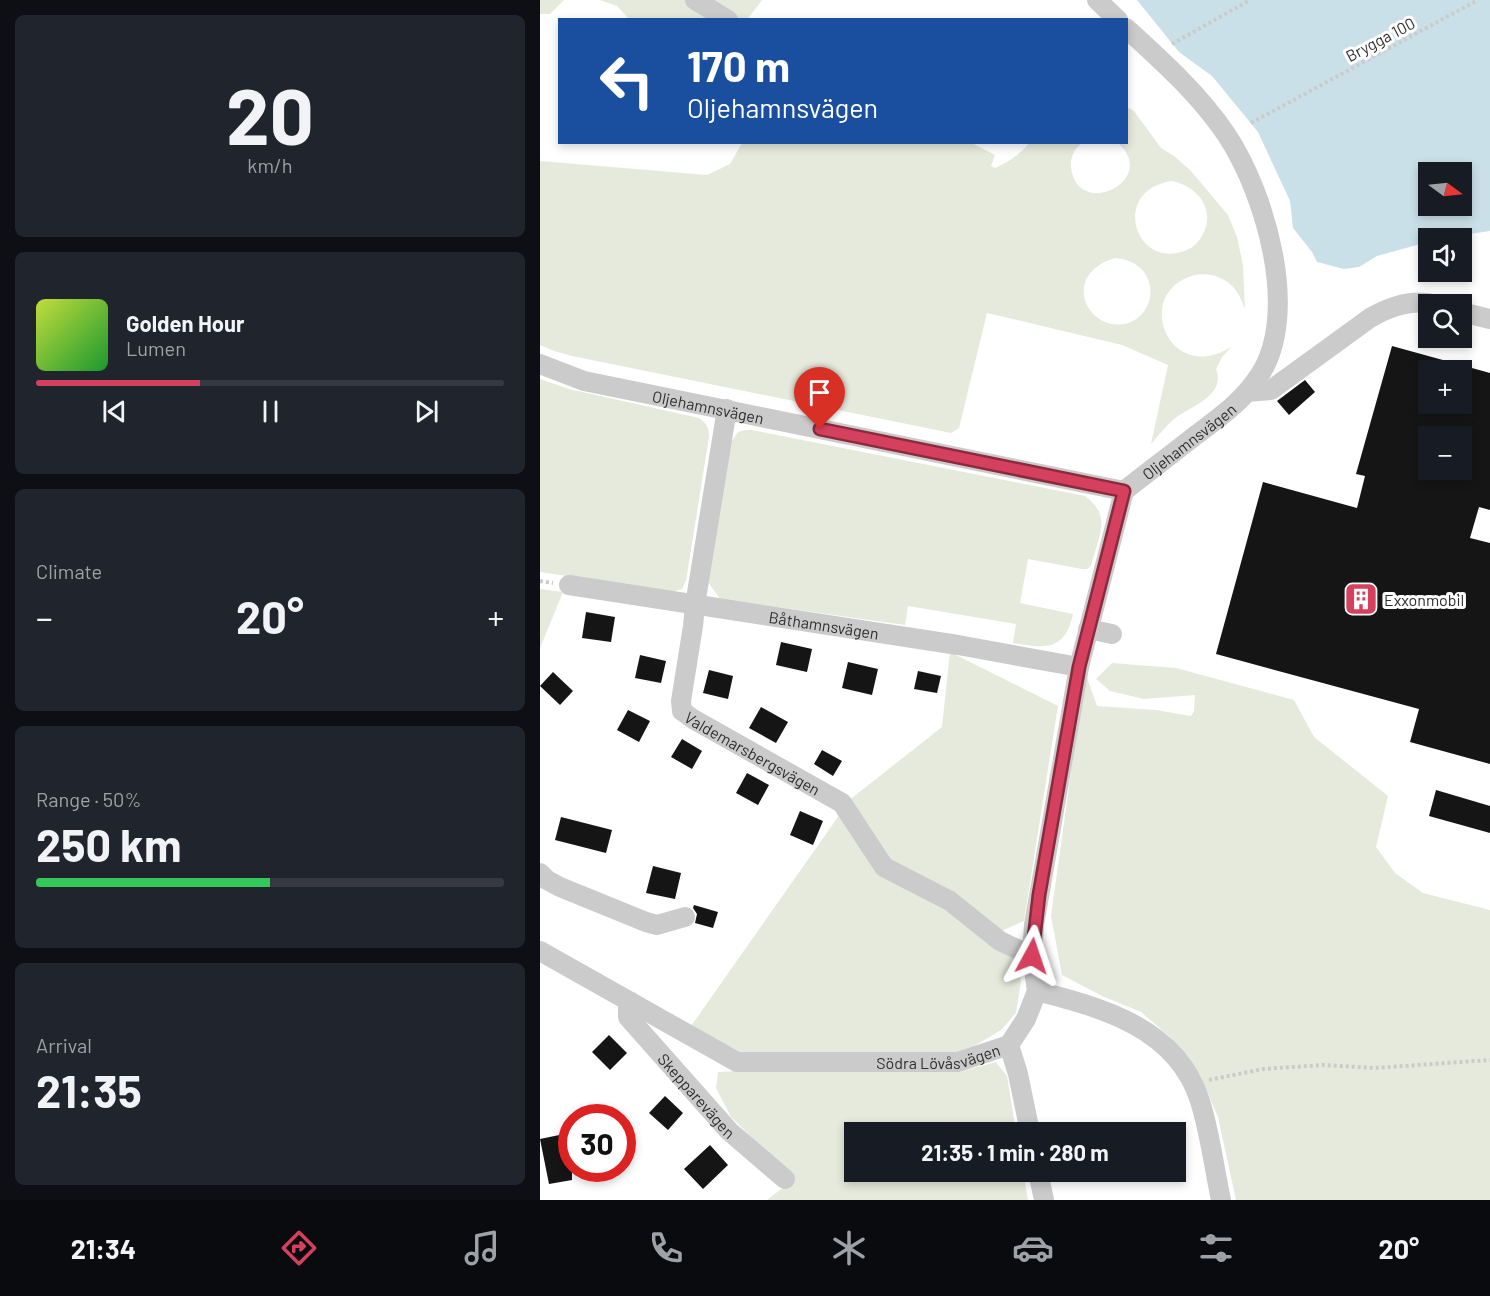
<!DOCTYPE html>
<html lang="en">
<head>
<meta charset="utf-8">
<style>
  :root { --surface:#171b24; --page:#20242c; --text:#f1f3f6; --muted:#9ea1a6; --line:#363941; --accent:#d4405d }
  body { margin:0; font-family:Barlow,sans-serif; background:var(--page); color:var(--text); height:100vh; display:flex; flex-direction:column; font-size:22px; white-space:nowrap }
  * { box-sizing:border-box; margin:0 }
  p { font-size:20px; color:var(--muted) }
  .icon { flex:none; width:33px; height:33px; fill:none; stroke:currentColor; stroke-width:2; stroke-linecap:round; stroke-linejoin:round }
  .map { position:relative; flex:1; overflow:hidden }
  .details { display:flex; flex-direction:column; gap:15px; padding:15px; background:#0d0f14; width:540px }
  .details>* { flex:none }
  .banner { position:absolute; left:18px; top:18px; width:570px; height:126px; border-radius:0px; box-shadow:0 3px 9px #0003; background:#1a4fa0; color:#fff; overflow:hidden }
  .needle { width:39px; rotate:105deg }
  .buttons { position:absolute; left:878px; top:162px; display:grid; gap:12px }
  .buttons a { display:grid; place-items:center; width:54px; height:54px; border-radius:0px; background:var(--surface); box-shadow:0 3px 9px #0003; font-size:30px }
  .speed { position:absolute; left:18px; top:1104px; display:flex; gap:12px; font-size:30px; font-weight:700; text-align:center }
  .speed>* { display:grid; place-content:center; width:78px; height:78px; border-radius:50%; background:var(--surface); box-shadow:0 3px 9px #0003; line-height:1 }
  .speed .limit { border:9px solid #d22; background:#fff; color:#111 }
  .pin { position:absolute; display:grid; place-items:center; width:51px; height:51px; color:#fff; margin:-62px -26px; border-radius:50% 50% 50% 0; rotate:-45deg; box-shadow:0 0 6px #0007 }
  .pin .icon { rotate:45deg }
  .me { position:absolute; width:66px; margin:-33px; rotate:5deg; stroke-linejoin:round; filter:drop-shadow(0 0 4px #0008) }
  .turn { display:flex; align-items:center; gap:21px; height:126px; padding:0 30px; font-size:27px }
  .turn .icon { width:78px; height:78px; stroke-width:2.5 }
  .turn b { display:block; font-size:42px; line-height:51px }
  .big { font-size:45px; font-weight:700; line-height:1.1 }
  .details .widget { flex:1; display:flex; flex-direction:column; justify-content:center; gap:9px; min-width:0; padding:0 21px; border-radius:9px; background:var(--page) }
  .details .dial { align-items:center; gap:0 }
  .dial b { font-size:78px; line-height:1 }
  .song { display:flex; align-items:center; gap:18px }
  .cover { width:72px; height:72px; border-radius:9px; background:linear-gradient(135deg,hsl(70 70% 55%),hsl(130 70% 35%)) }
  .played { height:6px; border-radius:3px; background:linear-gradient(90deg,var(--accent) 35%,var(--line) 35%) }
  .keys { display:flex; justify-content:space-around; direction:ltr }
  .heat { display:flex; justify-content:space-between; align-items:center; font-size:33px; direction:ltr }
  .charge { height:9px; border-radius:4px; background:linear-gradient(90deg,#34c759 50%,var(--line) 0) }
  .trip { position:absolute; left:304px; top:1122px; width:342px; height:60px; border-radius:0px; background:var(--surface); box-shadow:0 3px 9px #0003; font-weight:700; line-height:60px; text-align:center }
  .dock { display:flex; height:96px; justify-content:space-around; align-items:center; background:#090b0e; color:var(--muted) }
  .dock .icon { width:42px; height:42px }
  .dock .active { color:var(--accent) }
  .dock b { font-size:27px; color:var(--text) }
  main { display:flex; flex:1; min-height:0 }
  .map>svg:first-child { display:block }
</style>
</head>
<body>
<main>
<section class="details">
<div class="widget dial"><b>20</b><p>km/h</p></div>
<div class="widget">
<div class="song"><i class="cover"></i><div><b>Golden Hour</b><p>Lumen</p></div></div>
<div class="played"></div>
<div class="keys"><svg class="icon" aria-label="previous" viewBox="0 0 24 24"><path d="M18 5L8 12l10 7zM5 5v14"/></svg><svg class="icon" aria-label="pause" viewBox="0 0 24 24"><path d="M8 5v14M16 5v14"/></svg><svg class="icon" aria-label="next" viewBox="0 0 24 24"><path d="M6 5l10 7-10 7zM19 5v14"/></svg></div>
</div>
<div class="widget"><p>Climate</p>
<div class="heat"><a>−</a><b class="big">20°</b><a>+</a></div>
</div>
<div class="widget"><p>Range · 50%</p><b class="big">250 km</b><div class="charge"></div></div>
<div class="widget"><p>Arrival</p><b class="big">21:35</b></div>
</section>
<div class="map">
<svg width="950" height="1200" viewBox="0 0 950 1200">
  <rect width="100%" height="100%" fill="#fff"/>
  <g fill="#e5eadc" fill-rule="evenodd">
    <path d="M0,0H24L10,14H0Z"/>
    <path d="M60,0H222L207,20L89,19L77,6Z"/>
    <path d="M587,107L594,111L621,148L634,156L650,170L688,215L697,237L703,265L705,309C699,291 690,279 671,275C661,273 652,275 644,279C596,303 632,384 691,347L682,357L676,369C687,396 648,407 634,419C625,427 618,436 611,444L628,365L582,345L447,313L419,428L411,433L32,356L14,351L0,345V161L167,175L190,164L202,143L430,142L455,155L451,166L455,168C469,162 479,155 489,143H542C534,149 530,158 531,167C537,221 620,180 578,143L586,142ZM632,181C660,187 678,213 660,239C655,246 649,250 641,252C594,266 571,190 632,181ZM576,258C631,264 614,336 568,323C559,320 551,314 547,305C536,282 554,263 576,258Z"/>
    <path d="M0,379L29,389L159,418C167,423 169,429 169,437L146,581L142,589L132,592L0,572Z"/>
    <path d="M205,430H212L545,496C573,516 558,537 551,566L547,569H542L488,559L480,603L533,614C525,651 505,649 473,643L476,624L368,606L365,625L180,599L168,582L190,444L198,432Z"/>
    <path d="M0,589L23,592L0,648Z"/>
    <path d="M410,652L518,706L484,921L459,932L350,865L308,801L402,727Z"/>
    <path d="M572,663L636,668L754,700L774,737L848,796L836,847L855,873L883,893L950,910V1200H696L678,1117L660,1075L630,1037L601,1012L562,996L522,975L511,916L545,672L557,706L616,710L651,716L654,711L655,695L604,699L570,691L556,679Z"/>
    <path d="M300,814L337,873L407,908L474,958L481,981L476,1013L461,1030L421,1054L199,1055L149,1029Z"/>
    <path d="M456,1062L467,1076L476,1132H315V1172H483L488,1200H227L254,1179L191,1117L176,1088L178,1072L200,1071L420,1072Z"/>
  </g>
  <path fill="#cae0e8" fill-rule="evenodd" d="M597,0H950V231L903,238H888V242L837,256L819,267L804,269L777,262L772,252L753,228L750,201L718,132L672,76L639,52ZM888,172H921V206H888Z"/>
  <g fill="#151515" fill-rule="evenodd">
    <path d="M852,346L950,373V510L939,507L930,538L950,543V764L870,742L879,709L676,654L723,482L817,508L825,476L816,474ZM888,370H921V404H888ZM888,436H921V470H888Z"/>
    <path d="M765,380L775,392L749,415L737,401Z"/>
    <path d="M46,612L75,617L71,642L42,638Z"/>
    <path d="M241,642L272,649L267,672L236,665Z"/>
    <path d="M100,655L126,661L121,683L95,678Z"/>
    <path d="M308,662L338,669L332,695L302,688Z"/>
    <path d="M169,670L193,676L188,699L163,693Z"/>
    <path d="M378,671L401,676L397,693L374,689Z"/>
    <path d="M13,672L33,691L20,705L0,686Z"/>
    <path d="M221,707L248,722L236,743L209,728Z"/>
    <path d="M88,710L110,721L99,742L77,730Z"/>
    <path d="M142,739L162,751L152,769L131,757Z"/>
    <path d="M282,750L302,761L293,776L274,764Z"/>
    <path d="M207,773L229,785L218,805L196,793Z"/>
    <path d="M896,790L950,806V833L889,816Z"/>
    <path d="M260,811L283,821L273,845L250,835Z"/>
    <path d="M21,817L72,830L66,853L15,840Z"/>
    <path d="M113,866L141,873L135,899L106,893Z"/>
    <path d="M154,905L178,912L173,928L155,923L157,914L153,908Z"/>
    <path d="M69,1035L87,1053L70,1070L52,1052Z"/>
    <path d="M125,1096L143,1113L128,1130L109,1113Z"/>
    <path d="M29,1133L32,1148V1180L9,1184L0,1139Z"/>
    <path d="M170,1145L188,1165L163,1189L144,1169Z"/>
  </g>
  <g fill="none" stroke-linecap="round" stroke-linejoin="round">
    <g stroke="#cbcbcb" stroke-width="4" stroke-dasharray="3 3" stroke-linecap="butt">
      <path d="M632,44L710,0"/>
      <path d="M711,123L938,0"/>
      <path d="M0,581L13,583"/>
      <path d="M669,1080L723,1069L783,1065L835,1068L950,1060"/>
    </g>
    <g stroke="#cbcbcb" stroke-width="20">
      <path d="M155,0L188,20"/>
      <path d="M557,0L578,20"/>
      <path d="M921,312L950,319"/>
      <path id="s1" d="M0,364L44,381L584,491C608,472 632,454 656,435C679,418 703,401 719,376C761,314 725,192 686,134C659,94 621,60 586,28"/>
      <path d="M707,392L731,390L830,318C849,307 870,299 893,304"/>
      <path id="s2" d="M187,409L155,605L153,626L141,701L142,711L153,719L302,803L344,867L410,901L460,941L492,956"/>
      <path id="s3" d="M29,585L418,645L539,667"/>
      <path d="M548,629L572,634"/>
      <path d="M0,873L7,880L20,887L106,922L117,925L145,917"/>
      <path id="s4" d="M0,951L197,1062H418L469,1045L486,1019L497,991L492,956L494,925L539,667L584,491"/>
      <path d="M497,991C563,1008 637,1028 660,1101C670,1133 674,1167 681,1200"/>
      <path id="s5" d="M91,1002L88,1008V1017L189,1131L245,1179"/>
      <path d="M469,1045L478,1074L490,1132"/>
      <path d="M498,1172L504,1200"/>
    </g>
  </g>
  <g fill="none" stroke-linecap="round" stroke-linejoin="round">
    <g stroke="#8a2a3c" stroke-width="15">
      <path id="route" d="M280,429L584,491L539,667L499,895L492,956"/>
    </g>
    <use href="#route" stroke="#d4405d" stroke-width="10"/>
  </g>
  <defs>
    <g id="building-square" transform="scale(1.725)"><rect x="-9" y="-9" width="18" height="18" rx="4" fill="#d4405d" stroke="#fff"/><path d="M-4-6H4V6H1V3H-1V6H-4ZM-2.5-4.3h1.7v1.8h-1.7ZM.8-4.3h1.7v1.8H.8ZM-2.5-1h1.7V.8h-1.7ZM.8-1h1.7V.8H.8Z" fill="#fff"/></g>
  </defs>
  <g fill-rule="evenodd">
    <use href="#building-square" x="821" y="599"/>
  </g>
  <g text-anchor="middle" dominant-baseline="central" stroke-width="6" stroke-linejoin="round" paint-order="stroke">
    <g font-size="16" fill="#2e2e2e" stroke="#fff">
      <text transform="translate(840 39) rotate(-28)">Brygga 100</text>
      <text stroke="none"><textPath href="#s1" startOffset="174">Oljehamnsvägen</textPath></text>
      <text stroke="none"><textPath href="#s1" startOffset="680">Oljehamnsvägen</textPath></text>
      <text stroke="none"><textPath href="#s3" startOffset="258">Båthamnsvägen</textPath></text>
      <text stroke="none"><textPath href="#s2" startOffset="388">Valdemarsbergsvägen</textPath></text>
      <text stroke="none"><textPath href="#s4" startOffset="428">Södra Lövåsvägen</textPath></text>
      <text stroke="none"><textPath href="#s5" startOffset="120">Skepparevägen</textPath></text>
    </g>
    <g font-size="16" fill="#2e2e2e" stroke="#fff" text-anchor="start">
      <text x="844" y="599">Exxonmobil</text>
    </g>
  </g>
</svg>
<div class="buttons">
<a><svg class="needle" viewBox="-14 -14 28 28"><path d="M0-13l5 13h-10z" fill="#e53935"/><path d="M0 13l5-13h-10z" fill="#9ea1a6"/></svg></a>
<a><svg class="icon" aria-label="sound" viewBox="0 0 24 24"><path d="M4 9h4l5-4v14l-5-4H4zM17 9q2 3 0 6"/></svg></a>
<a><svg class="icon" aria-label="search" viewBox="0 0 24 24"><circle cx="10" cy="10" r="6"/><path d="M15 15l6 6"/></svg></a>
<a>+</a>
<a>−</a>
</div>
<div class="speed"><div class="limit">30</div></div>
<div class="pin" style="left:280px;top:429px;background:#d93025"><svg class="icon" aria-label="arrive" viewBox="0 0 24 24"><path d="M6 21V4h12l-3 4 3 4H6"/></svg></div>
<svg class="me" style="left:492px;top:956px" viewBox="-20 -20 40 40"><path d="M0-17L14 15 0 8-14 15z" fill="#d4405d" stroke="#fff" stroke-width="4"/></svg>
<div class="trip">21:35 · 1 min · 280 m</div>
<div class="banner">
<div class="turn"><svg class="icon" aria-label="left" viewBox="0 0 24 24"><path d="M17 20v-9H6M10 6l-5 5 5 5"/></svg><div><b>170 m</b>Oljehamnsvägen</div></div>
</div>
</div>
</main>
<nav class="dock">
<b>21:34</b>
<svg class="icon active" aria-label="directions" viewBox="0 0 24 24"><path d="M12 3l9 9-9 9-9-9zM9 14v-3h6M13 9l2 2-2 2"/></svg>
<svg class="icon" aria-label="music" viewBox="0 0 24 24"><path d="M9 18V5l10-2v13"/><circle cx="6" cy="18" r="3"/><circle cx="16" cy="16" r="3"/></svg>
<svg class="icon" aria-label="phone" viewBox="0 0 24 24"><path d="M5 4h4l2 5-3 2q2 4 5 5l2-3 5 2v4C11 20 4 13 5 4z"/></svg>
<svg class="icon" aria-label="climate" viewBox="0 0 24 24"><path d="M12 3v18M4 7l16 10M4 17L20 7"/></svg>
<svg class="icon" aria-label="car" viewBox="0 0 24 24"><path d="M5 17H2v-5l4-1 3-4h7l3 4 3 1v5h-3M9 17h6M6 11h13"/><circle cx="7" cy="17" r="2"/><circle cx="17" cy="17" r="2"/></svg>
<svg class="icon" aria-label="filters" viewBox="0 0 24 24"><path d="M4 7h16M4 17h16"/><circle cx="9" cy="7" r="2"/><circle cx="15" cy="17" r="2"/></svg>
<b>20°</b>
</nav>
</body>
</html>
